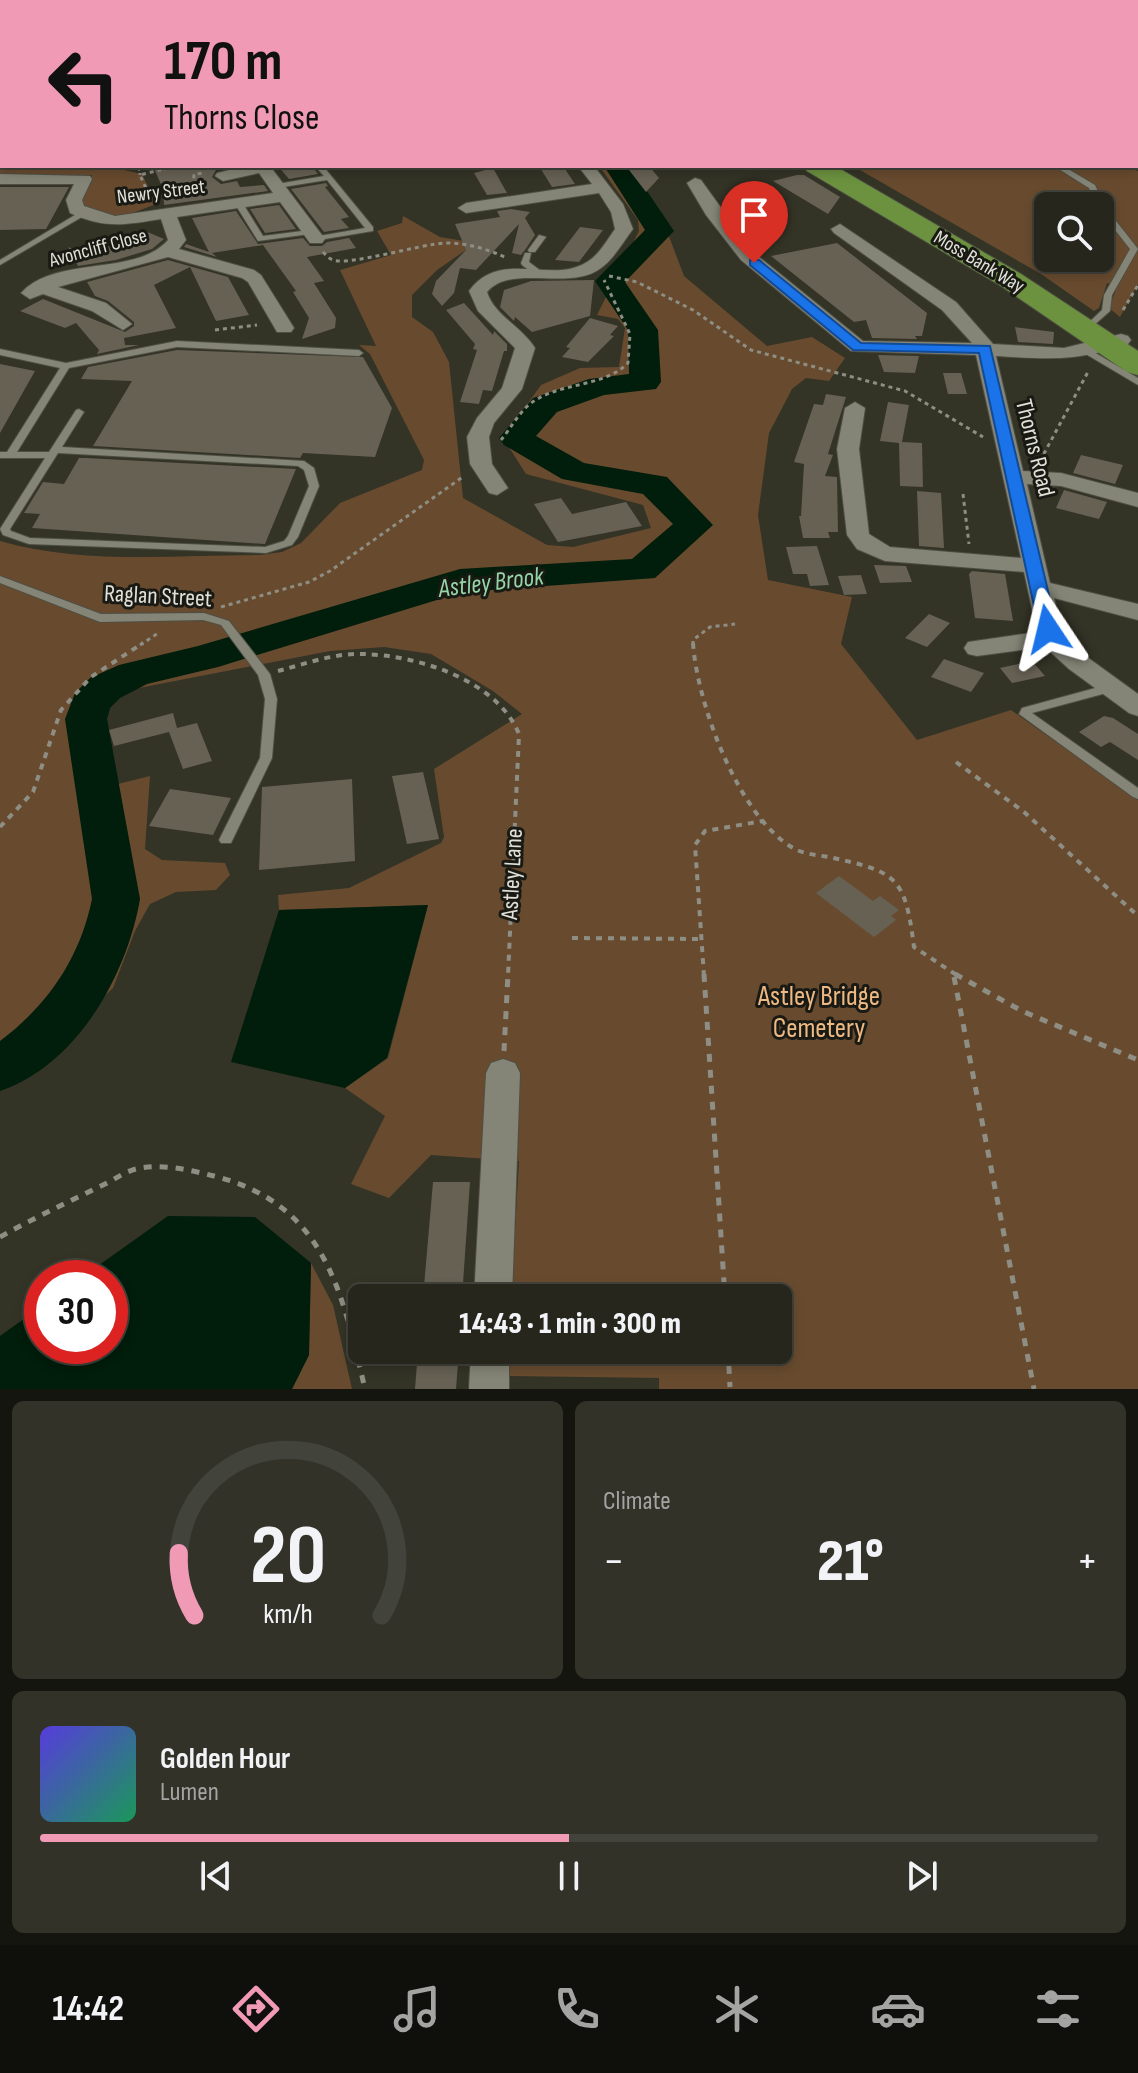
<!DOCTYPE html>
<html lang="en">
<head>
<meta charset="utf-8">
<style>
  :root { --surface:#26261c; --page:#323229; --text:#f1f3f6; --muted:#a4a5a3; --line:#42433b; --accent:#f09ab5 }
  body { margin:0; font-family:"Sofia Sans Condensed",sans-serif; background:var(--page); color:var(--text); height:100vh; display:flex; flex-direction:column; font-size:30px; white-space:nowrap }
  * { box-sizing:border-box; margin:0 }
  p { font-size:26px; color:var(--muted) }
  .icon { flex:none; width:44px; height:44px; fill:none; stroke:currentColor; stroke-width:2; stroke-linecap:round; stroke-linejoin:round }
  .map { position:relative; height:1389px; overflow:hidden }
  .side { display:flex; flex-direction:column; gap:12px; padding:12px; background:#15150f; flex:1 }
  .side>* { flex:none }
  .guide { position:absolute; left:0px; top:0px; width:1138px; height:168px; box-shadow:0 4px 12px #0003,0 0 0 2px var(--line); background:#f09ab5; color:#111; overflow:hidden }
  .controls { position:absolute; left:1034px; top:192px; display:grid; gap:16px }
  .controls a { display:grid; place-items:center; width:80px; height:80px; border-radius:12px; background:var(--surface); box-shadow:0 4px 12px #0003,0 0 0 2px var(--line); font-size:40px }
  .speed { position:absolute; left:24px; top:1260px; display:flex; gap:16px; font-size:40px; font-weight:700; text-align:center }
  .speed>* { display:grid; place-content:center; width:104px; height:104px; border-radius:50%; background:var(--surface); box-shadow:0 4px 12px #0003,0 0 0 2px var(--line); line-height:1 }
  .speed .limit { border:12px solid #d22; background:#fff; color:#111 }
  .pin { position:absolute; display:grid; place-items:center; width:68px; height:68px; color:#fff; margin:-82px -34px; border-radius:50% 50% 50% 0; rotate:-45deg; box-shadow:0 0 8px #0007 }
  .pin .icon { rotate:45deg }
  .me { position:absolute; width:88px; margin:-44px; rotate:350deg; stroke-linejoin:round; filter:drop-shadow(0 0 6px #0008) }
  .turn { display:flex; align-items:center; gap:28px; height:168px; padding:0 32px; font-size:36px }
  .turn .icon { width:104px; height:104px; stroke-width:2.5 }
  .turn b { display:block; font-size:56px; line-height:68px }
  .big { font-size:60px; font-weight:800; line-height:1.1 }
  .side .widget { flex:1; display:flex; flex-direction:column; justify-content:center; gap:12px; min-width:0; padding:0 28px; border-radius:12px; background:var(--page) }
  .side .dial { align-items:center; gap:0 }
  .dial svg { height:208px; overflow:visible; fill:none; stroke:var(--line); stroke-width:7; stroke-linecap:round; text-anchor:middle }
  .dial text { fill:var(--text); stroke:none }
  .song { display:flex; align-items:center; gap:24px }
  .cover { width:96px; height:96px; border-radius:12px; background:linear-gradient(135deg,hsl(250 70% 55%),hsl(150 70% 35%)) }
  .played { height:8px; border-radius:4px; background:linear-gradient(90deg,var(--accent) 50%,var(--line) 50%) }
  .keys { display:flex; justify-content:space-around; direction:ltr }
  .heat { display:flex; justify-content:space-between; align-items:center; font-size:44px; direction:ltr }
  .side .tiles { flex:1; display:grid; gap:12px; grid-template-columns:1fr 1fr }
  .widget:last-child { grid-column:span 2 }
  .trip { position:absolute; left:348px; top:1284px; width:444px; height:80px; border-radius:12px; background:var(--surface); box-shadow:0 4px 12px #0003,0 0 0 2px var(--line); font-weight:800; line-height:80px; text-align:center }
  .dock { display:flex; height:128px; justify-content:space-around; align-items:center; background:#0f0f0b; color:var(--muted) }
  .dock .icon { width:56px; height:56px }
  .dock .on { color:var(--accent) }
  .dock b { font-size:36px; color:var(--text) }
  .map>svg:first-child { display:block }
</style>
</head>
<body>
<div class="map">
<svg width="1138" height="1389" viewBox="0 0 1138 1389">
  <rect width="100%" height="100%" fill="#333326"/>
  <g fill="#684b2f" fill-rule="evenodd">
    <path d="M664,0H1128L663,2Z"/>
    <path d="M0,153L2,166H106L142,174L156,204L117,219L84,208L80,203L92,175H0Z"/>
    <path d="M599,166H628L626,170L653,207L670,239L684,276L767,346L812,337L845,358L829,381L806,378L792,389L769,433L758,515L768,580L852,597L841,644L917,740L1011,710L1138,800V1389H659V1378L506,1376L508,1350H778V1298H511L519,1161L431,1155L389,1198L351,1184L385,1116L345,1088L388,1058L428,905L279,910L278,895L349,888L441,843L444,837L434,769L522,714L493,691L431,654L384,647L330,651L108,694L94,710L106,787L150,776L145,849L162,860L225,863L230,875L216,890L176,892L150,904L135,931L113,988L26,1069L0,1084V541C83,565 174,555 260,555L282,552L301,543L340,503L422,470L424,460L370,354L359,345L376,346L340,270L391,255L377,231L402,223L403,216L440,237L476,243L437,270L412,295V317L433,332L449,362L463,498L547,545L573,547L651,528L643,505L526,474L503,438L541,385L580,368L619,367L625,328L618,319L597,315L639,231L638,220Z"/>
    <path d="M853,166H1124L1138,171V284L1120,317L1109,308L1117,287L1107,283L1099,308L1094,311L1041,274ZM1048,206H1100V258H1048Z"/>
    <path d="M311,1263L333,1305L352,1389H292L309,1355Z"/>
  </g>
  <g fill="#011d0b">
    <path d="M428,905L387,1058L345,1088L231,1062L279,910Z"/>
    <path d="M168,1216L255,1217L311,1263L309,1355L292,1389H0V1336L42,1306V1346H110V1278H81Z"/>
  </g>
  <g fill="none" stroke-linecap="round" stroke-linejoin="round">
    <path stroke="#011d0b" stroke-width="4" d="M974,0L977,2"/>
    <path fill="#011d0b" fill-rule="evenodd" d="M604,166H630L674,231L625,282L658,330L661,382L656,389L604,395L557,412L536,436L584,463L667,477L713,525L655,578L463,592L218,667L147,684L120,698L110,708L107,719L140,899C127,975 77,1065 0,1091V1041C48,1005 80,958 92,899L65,719L75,693L90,678L119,665L198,646L460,569L632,559L673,524L643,494L562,479L504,445L499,438L533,398L589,379L629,374L628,330L595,281L645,230Z"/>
  </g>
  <g fill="#676154">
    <path d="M153,166H230L216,170L212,177L221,184L237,181L240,187L264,185L268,191L164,205L163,189Z"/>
    <path d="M278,166H312L318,174L289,179Z"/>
    <path d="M539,166H563L575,184L552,187Z"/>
    <path d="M626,166H649L659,178L646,192Z"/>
    <path d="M493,168L507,193L487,195L474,173Z"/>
    <path d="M797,175H804L840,197L828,214L773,181Z"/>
    <path d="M326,183L328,186L325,187L349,217L341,219L349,228L324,232L291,189Z"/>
    <path d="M0,187H69L46,229L0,230Z"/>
    <path d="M279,205L296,229L265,233L250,209Z"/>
    <path d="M511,209L530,212L525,218L535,235L525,250L521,255L512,253L519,224L476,270L460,268L454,293L442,306L432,294L436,281L466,250L455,224L500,217L497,211Z"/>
    <path d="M236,211L258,244L303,238L310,246H322L327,242L349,238L356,248L307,257L324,281L314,283L336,318L335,328L302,339L309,318L293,292L296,291L263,245L212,253L217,257L184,247L186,244L209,252L192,218Z"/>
    <path d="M580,227L603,230L579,262L555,260Z"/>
    <path d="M145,231L164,239L152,249L116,260L78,266L68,247L87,255Z"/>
    <path d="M837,243L927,313L922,336H915L917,339L872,338L866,320L854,322L771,256Z"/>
    <path d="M168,260L228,277L249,315L216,321L190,267L154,285L176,328L124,338L125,345H139L97,354L99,350L76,323L65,328L20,311L43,299L125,332L134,326V322L108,301L95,296L87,282Z"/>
    <path d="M594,280L590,316L532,332L515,317L514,321L500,307L504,290L531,281Z"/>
    <path d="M464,303L493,335L494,331L507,344V351H504L492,391L483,390L479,404L460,402L477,350L473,349L475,344L446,310Z"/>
    <path d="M590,318L618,326L610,335L614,336L588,362L562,357L570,348L566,347Z"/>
    <path d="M1015,327L1054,332L1053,344L1018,342Z"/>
    <path d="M177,350L363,357L392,408L375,457L303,453L300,458L93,446L132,381L81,379L88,367Z"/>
    <path d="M878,355L919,356L915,373L884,372Z"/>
    <path d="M0,364L35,371L0,433Z"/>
    <path d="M943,373H961L967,394H948Z"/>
    <path d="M826,394L846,397L828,454L833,455L825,476L837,477L838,532H828L830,538H803L799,516H801L804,464L794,462L814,404L823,405Z"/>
    <path d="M888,402L909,405L902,442L922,443L923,487L900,486L899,443L880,441Z"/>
    <path d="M1081,455L1123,465L1115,484L1073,473Z"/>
    <path d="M79,458H86L296,469L265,544L32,528L40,514L24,513L43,482L64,484Z"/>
    <path d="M1064,490L1107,502L1099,519L1056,508Z"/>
    <path d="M917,491L941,493L944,548L919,546Z"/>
    <path d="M561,498L572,514L626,502L642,526L558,542L534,504Z"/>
    <path d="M817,546L829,585L810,586L807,574H793L786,547Z"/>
    <path d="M874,565L906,566L912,582L880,583Z"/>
    <path d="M972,571L1005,574L1013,621L975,618L969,574Z"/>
    <path d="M861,575L867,594L844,595L838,576Z"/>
    <path d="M929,614L950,623L927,647L905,638Z"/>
    <path d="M944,659L984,673L971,692L931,677Z"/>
    <path d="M1032,661L1045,676L1012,683L1000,668Z"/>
    <path d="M173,713L177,728L197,723L212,761L183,769L169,732L114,746L109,730Z"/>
    <path d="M1104,716L1113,718L1138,734V760L1110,742L1101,747L1079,732Z"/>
    <path d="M423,772L439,839L407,844L392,776Z"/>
    <path d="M352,779L355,861L259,870L262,787Z"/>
    <path d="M170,789L231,798L213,835L149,826Z"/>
    <path d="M839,876L873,901L880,896L899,910L891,916L896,920L874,937L816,893Z"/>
    <path d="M433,1182H470L462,1298H423Z"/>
    <path d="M418,1350H459L456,1389H415Z"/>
  </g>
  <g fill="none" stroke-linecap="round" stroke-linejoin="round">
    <g stroke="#4e4e44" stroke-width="2">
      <g id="service">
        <path d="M118,0H135L140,2H123Z"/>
        <path d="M2,42V46L0,47V43Z"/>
        <rect x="0" y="99" width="2" height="4"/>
        <path d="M315,166H323L373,227V231L313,241V237L365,228L327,180L277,188L273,186L277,184L324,176Z"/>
        <path d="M1054,166H1063L1095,185L1105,207L1138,249L1112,295L1110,311L1084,334L1080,331L1102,310L1104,295L1130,249L1100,211V206H1097L1089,188Z"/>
        <path d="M236,202H242L263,236L310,230L314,232L310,234L258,241L235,204Z"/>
        <path d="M80,212L87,214L0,265V260Z"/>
        <path d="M539,235L546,237L535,252H529L528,250Z"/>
        <path d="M525,253H531L529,262L541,271V275H535L522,265L521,263Z"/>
        <path d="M177,341L359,350L363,353L359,356L177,347L69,368L17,452H49L76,410L79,409L84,412L62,447L304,461L314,468L319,486L298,537L292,545L266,553L29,544L3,535L0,529L45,458H0V452H7L60,368L0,355V349L66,363ZM58,453L298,466L304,470L309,486L288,536L284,541L265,547L30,538L11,531L10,529Z"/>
        <path d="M1087,348L1138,378V385L1084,353V349Z"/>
        <path d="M0,576L101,614L204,613L229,621L270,674L277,699L272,758L231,843H221L219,840L260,758L265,699L258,675L221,625L203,620L100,622L0,583Z"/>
        <path d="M1110,684L1116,688L1114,691L1032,713L1138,788V799L1133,797L1019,714L1022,708Z"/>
      </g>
    </g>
    <g stroke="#4e4e44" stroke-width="2">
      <g id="minor">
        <path d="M279,0H304L305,2H280Z"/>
        <path d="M624,0H637L638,2H625Z"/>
        <path d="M2,16V24L0,25V17Z"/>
        <rect x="1136" y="56" width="2" height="8"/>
        <rect x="1136" y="111" width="2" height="8"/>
        <rect x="0" y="125" width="2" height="10"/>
        <path d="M1136,158L1138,159V169L1130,166H1136Z"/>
        <path d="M246,166H270L325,239L322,243H310L280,202L177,217L186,240L179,249L254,270L261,275L294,328L291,332H277L248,282L242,278L168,257L58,287L106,303L132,324L123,330L92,311L43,294L30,299L21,293C55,255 136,277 168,240L161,219C125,225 105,229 70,213L66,200L74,184H0V174L90,176L92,179L82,200L84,206L115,216L273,193L259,173L223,181L215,176L217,173Z"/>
        <path d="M578,166H594L623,204L633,229C623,242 614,259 601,268C570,292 511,263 487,292C494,315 522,327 535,348L522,389L494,423L489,437L492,464L508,488L497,495L489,493L470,464L467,437L477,418L502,388L515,348L478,311L469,291C500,248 551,285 587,262C599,255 607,240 615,229L611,212L599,193L466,213L458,208L466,203L592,184Z"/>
        <path d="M695,178L701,180L753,252L863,341L972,343L942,310L834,233L831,229L840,224L956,302L993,344L1064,348L1121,334L1128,336L1131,340L1128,344C1074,362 1051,359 996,356L1023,471L1061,473L1138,493V507L1061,486L1027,484L1050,583L1138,604V620L1054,598L1063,635L1087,657L1138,694V716L1129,713L1069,669L1045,647L977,656L968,654L964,648L968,642L1037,632L1024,572L885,561L857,549L847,535L837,449L845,408L855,402L865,408L859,449L869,534L890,547L1021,558L976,355L851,351L741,260L706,215L687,183Z"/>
        <path d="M503,1059L515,1063L520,1073L512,1298H474L486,1073L491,1063Z"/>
        <path d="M471,1350H509V1389H469Z"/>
      </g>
    </g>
    <g stroke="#4e4e44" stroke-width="2">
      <path id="primary" d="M2,73V87L0,88V74Z"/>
    </g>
    <g stroke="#4e4e44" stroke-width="2">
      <g id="trunk">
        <path d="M501,0H524L525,2H502Z"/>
        <path d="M803,166H835L1021,274L1138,351V375L1127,372L1001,286L807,171Z"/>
      </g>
    </g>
    <g stroke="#8e8e84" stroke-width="2" stroke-dasharray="3 3" stroke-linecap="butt">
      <path d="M431,0L436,2"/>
      <path d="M830,0L839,2"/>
      <path d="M951,0L954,2"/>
      <path d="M43,2L47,0"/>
      <path d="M192,2L195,0"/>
      <path d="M411,2L414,0"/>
      <path d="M689,2L694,0"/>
      <path d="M917,2L922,0"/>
      <path d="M1097,2L1102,0"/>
      <path d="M132,166L140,170"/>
      <path d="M164,170L168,166"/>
    </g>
    <g stroke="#8e8e84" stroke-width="3" stroke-dasharray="4 4" stroke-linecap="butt">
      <path d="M136,168L140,169V175"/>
      <path d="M149,195L140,175L167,168"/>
      <path d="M150,196L193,191L194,174L205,173"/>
      <path d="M323,252C326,255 329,259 333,260C350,266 420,244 446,243C468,243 487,249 507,258"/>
      <path d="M609,276L637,282L693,310L751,350L905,391L983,437"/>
      <path d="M1123,310L1138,285"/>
      <path d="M215,330L257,325"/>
      <path d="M501,440C511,428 521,409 534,401C563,382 604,387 628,363L630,334L604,280"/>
      <path d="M1040,461L1089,370"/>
      <path d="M963,494L969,544"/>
      <path d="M221,607L309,582L330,571L464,476"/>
      <path d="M140,645L160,632"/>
      <path d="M693,645V640L710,627L735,624"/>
    </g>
    <g stroke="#8e8e84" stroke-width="4" stroke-dasharray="6 6" stroke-linecap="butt">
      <path d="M693,643C697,703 738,816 793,848C803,854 817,855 829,857C897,872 905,876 914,947L958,976"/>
      <path d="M278,671C305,664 334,653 362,654C417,655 497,680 519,734L508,976"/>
      <path d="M956,762L1024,812L1138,916"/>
      <path d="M0,827L33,792L61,710L91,677L143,643"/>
      <path d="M572,938L701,939"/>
      <path d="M704,976L695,845L705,831L763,821"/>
    </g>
    <g stroke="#8e8e84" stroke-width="5" stroke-dasharray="8 8" stroke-linecap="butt">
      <path d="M704,974L725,1298"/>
      <path d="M955,974L1022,1011L1138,1060"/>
      <path d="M954,977L1034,1389"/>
      <path d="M504,1051L508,974"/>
      <path d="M0,1237C34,1218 68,1202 103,1185C114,1180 124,1172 136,1169C160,1163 190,1170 214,1176C325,1204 342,1291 365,1389"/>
      <path d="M728,1350L730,1387"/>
    </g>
    <use href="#service" fill="#848576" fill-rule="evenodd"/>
    <use href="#minor" fill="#848576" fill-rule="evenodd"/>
    <use href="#primary" fill="#728f4d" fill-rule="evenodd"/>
    <use href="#trunk" fill="#6c923f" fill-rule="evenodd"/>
  </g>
  <path fill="#1a73e8" stroke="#114b97" stroke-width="2" d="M750,260H759L861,343L990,346L1057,629L1054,633L1048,634L1039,629L979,353L853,350L750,265Z"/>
  <g text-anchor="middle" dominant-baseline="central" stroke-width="6" stroke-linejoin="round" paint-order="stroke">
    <g font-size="20" fill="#e1e1d9" stroke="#1a1a14">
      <text transform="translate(161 192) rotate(-7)">Newry Street</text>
      <text transform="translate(98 248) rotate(-15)">Avoncliff Close</text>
      <text transform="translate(979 262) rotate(31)">Moss Bank Way</text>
    </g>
    <g font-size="24" fill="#e1e1d9" stroke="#1a1a14">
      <text transform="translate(1035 448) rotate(76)">Thorns Road</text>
      <text transform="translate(158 596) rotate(3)">Raglan Street</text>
      <text transform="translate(512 874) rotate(-87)">Astley Lane</text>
    </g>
    <g font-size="26" font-style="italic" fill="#95d6a8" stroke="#1a1a14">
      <text transform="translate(491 583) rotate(-7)">Astley Brook</text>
    </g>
    <g font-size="28" fill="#efb984" stroke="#1a1a14">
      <text x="819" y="996">Astley Bridge<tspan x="819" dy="32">Cemetery</tspan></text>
    </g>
  </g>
</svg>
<div class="controls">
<a><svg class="icon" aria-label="search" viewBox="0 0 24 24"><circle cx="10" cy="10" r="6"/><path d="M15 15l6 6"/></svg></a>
</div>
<div class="speed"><div class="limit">30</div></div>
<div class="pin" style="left:754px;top:263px;background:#d93025"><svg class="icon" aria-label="arrive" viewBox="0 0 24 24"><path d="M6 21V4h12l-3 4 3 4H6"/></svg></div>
<svg class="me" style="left:1048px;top:629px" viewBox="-20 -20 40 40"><path d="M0-17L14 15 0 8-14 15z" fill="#1a73e8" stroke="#fff" stroke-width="4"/></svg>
<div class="trip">14:43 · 1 min · 300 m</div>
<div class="guide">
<div class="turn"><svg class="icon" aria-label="left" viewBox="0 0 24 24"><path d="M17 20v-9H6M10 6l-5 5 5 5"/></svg><div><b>170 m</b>Thorns Close</div></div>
</div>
</div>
<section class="side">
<div class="tiles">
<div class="widget dial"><svg viewBox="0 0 100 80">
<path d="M14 69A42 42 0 1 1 86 69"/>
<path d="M14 69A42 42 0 0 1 8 45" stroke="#f09ab5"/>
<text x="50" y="56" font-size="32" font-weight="700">20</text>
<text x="50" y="72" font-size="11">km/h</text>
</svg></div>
<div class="widget"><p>Climate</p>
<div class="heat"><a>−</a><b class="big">21°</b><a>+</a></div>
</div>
<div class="widget">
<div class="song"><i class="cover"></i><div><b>Golden Hour</b><p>Lumen</p></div></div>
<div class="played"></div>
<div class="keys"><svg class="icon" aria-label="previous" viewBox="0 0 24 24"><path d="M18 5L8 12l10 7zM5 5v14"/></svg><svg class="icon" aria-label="pause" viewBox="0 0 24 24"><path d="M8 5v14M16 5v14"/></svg><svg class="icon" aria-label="next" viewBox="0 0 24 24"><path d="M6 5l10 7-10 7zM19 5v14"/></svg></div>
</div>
</div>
</section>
<nav class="dock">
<b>14:42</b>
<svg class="icon on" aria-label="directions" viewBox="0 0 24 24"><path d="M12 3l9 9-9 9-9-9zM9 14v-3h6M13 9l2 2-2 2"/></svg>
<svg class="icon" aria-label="music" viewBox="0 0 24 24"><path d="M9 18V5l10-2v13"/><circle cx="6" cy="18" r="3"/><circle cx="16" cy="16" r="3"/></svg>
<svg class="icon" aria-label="phone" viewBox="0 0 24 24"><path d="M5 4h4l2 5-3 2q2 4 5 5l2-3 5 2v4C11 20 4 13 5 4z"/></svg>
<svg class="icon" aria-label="climate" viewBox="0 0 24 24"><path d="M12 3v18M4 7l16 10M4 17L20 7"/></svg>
<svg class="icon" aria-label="car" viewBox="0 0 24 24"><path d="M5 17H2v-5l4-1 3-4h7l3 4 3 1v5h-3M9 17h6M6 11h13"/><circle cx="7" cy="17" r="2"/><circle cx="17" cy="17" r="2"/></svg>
<svg class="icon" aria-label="filters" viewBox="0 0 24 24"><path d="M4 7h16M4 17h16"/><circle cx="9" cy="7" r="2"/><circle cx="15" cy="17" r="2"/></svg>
</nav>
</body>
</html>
